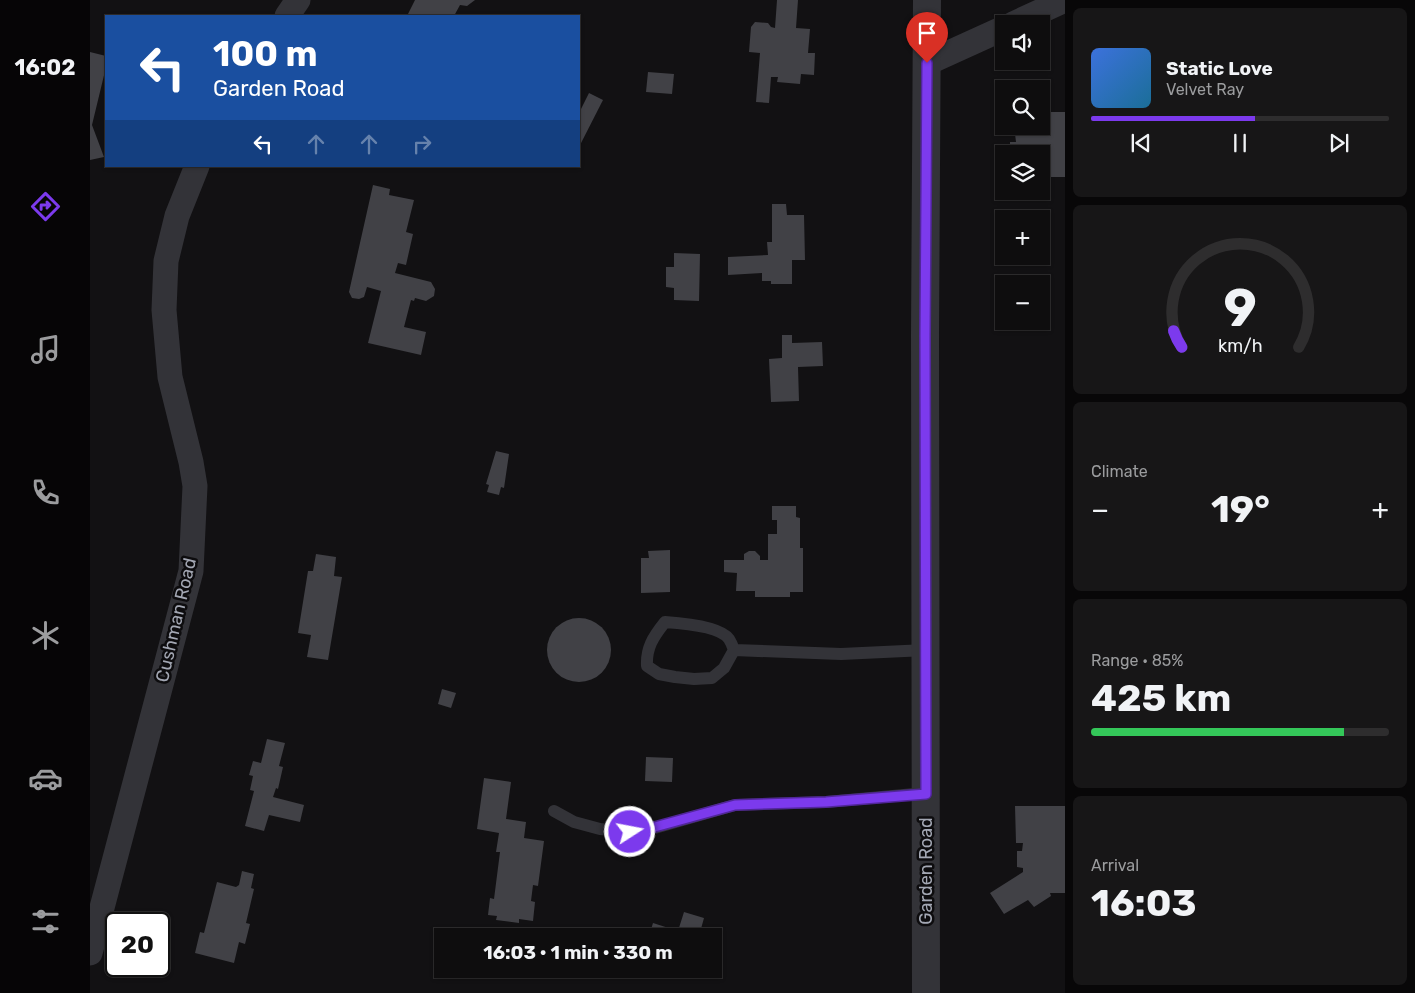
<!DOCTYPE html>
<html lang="en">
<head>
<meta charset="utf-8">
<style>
  :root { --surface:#0e0d0e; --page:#171617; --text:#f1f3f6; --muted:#9b9c9e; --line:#2e2d2e; --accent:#7c3aed }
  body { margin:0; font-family:Rubik,sans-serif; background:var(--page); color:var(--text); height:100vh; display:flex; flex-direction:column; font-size:19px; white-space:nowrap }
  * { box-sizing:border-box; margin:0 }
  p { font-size:16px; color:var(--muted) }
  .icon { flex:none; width:28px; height:28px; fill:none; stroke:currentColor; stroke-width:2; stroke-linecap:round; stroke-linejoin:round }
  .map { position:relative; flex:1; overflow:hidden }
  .details { display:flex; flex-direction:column; gap:8px; padding:8px; background:#080708; width:350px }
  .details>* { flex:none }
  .banner { position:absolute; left:15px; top:15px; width:475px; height:152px; border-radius:0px; box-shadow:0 1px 4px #0004,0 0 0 1px var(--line); background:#1a4fa0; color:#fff; overflow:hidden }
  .controls { position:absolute; left:905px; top:15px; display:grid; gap:10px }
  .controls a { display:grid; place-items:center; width:55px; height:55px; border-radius:0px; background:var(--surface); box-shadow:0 1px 4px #0004,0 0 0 1px var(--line); font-size:25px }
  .speed { position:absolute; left:15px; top:912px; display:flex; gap:10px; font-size:25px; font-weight:700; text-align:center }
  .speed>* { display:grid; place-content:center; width:65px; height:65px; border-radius:50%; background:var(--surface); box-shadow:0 1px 4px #0004,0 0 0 1px var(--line); line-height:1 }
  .speed .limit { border:2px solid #111; border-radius:8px; background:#fff; color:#111 }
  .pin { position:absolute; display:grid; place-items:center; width:42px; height:42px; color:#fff; margin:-51px -21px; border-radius:50% 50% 50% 0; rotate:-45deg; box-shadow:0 0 5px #0007 }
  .pin .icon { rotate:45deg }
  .me { position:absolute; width:55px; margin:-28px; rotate:79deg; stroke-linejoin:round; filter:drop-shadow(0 0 4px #0008) }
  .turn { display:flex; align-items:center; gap:18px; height:105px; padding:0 25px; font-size:22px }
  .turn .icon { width:65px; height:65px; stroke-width:2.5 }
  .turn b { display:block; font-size:35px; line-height:42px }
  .lanes { display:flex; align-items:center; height:48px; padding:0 25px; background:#0003; justify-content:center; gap:25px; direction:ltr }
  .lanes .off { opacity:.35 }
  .big { font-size:38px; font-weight:700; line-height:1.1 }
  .details .tile { flex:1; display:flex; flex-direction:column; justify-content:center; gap:8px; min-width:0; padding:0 18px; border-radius:8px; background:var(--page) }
  .details .dial { align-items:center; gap:0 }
  .dial svg { height:130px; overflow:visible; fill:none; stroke:var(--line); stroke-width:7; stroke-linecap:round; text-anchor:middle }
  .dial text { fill:var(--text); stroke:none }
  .song { display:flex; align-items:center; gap:15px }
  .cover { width:60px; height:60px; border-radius:8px; background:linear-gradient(135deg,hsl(220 70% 55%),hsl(200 70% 35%)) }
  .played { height:5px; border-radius:2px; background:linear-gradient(90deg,var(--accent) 55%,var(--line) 55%) }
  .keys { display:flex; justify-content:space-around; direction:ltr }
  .heat { display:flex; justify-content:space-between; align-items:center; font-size:28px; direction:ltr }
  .charge { height:8px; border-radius:4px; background:linear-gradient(90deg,#34c759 85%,var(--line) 0) }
  .trip { position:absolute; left:344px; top:928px; width:288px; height:50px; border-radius:0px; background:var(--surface); box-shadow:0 1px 4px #0004,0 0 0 1px var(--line); font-weight:700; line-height:50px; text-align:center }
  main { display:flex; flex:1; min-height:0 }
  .dock { display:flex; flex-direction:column; width:90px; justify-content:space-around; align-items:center; background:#060506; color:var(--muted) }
  .dock .icon { width:35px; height:35px }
  .dock .active { color:var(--accent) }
  .dock b { font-size:22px; color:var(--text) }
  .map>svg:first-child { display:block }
</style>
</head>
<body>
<main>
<nav class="dock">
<b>16:02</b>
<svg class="icon active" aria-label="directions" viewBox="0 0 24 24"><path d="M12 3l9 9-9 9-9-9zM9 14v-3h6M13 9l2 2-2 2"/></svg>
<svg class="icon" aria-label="music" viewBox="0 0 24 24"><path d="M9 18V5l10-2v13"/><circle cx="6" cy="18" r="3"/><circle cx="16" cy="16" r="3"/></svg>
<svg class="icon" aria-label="phone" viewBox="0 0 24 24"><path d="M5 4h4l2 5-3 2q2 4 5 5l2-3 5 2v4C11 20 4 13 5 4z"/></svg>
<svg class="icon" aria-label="climate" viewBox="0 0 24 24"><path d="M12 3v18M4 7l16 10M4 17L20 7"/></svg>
<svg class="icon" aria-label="car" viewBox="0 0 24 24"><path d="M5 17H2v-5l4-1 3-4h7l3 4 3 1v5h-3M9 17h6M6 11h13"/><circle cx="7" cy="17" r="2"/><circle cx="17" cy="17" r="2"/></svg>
<svg class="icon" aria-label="filters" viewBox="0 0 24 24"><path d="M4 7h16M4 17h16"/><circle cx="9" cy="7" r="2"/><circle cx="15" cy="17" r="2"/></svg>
</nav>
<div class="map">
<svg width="975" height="993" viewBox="0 0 975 993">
  <rect width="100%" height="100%" fill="#121113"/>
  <g fill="#414146">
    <path d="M325,0H385L377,6L370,5L364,16H317Z"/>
    <path d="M687,0H708L706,28L720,29L718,53H725L724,75L711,74L710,84L687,82L688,77H681L679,103L666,102L670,53L659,52L661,27L665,22L678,23L681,27L685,28Z"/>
    <path d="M0,52L16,56V67L2,125L14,157L0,160Z"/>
    <path d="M558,72L584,74L582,94L556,92Z"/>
    <path d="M499,93L513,100L489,147V113Z"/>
    <path d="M951,112H975V177H961V190H951V154H920V142H926L924,126H951Z"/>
    <path d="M283,185L300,189L299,195L324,200L316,232L323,234L316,265L308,263L305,273L341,282L345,289L344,296L336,301L325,298L324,301L321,300L314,327L336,332L331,355L278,343L291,291L277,287L274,297L269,299L262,298L259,292Z"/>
    <path d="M682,204H696L697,215H714L715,260H702V284H681V281H672V273L638,275V257L678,255L677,242H682Z"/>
    <path d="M584,253L610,254L609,301L584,300V288L576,287V267H584Z"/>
    <path d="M692,335H702V343L732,342L733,366L708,367L709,401L681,402L679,359L692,358Z"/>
    <path d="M406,451L419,454L414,488L411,487L409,495L397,492L399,485L396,484Z"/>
    <path d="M682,506H706V517L710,518V548H713V592H700V597H665V591H646L647,573L634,572V560H654V554L659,551H665L670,556V560H678V534H687V520H682Z"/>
    <path d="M580,550V592L551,593V558H559L558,551Z"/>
    <path d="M226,554L246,557L244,576L252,577L238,660L217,657L221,635L208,633L218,571H223Z"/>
    <circle cx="489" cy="650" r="32"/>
    <path d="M352,689L366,693L361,708L348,704Z"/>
    <path d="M177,739L195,743L189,766L193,767L188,789L186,788L183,797L214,805L210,822L179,815L174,831L155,826L164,791L160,790L163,776L159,775L163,761L171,763Z"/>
    <path d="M556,757L583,758L582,782L555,781Z"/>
    <path d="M394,778L421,782L416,819L436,822L434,838L454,841L448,886L443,885L441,901L445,902L443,921L429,919V923L406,920L407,916L398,915L400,898L404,899L410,852H406L409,833L387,829Z"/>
    <path d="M925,806H975V893H960L961,896L944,907L938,900L914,914L900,893L933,872V868L927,867V851H932L933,843H926Z"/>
    <path d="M152,871L164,874L161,888L164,889L156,923L160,924L155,944L149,942L144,963L105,953L110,932L114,933L127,882L146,887L149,885Z"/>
    <path d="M594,912L614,918L609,936L590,933L589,936H559L563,923L588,931Z"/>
    <path d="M557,969H583L579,979L556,972Z"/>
  </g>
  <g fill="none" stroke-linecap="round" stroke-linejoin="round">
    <g stroke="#333338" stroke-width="12">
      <path d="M644,650C643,647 641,642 639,639C630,626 590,623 575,622C563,637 556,648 557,666L569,674L585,677L604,679L622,678L634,668L644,650L751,654L836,650"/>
      <path d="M464,811L484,822L510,829L540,832L561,829L645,805L736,802L836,793"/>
    </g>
    <g stroke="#333338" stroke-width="25">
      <path d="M197,16L208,0"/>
      <path d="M923,24L975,0"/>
      <path d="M837,63L914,28"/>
      <path d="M0,953L101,571L105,486L101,462L80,377L74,310L76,261L87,216L107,166"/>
    </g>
    <path stroke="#333338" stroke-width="28" d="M836,993L835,335L837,0"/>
  </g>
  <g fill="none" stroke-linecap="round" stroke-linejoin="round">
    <g stroke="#51269a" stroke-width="12">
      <path id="route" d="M540,832L561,828L645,805L736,802L836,794L835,335L837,63"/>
    </g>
    <use href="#route" stroke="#7c3aed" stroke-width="9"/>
  </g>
  <g text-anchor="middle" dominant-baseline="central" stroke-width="5" stroke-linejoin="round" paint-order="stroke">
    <g font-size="18" fill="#a3a7b3" stroke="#0d0c0e">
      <text transform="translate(86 620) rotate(-77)">Cushman Road</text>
      <text transform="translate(836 871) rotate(-90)">Garden Road</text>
    </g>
  </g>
</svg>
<div class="controls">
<a><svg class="icon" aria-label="sound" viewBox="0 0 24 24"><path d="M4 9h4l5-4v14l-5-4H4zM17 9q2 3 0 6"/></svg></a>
<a><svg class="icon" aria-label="search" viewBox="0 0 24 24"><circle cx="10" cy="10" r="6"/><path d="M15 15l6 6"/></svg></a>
<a><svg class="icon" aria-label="layers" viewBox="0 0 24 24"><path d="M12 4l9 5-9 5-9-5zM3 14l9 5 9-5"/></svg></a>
<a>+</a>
<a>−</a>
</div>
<div class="speed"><div class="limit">20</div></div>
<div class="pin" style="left:837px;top:63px;background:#d93025"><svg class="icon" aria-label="arrive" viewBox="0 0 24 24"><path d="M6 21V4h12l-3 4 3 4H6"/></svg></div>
<svg class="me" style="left:540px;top:832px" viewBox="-20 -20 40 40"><circle r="17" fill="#7c3aed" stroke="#fff" stroke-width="3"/><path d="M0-11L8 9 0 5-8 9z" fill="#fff"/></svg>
<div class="trip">16:03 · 1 min · 330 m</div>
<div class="banner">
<div class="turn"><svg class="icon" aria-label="left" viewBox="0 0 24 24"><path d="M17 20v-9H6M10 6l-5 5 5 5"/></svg><div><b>100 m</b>Garden Road</div></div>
<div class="lanes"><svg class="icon" aria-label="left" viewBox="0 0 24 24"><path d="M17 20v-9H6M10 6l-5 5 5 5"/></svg><svg class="icon off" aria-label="ahead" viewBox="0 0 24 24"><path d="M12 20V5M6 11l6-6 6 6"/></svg><svg class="icon off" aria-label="ahead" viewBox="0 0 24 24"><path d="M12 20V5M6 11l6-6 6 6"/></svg><svg class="icon off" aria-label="right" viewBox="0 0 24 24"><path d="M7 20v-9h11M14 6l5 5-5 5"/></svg></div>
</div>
</div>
<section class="details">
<div class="tile">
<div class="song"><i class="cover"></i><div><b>Static Love</b><p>Velvet Ray</p></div></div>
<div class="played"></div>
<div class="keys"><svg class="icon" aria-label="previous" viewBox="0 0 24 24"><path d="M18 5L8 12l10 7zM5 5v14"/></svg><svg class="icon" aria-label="pause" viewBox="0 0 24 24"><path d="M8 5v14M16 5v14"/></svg><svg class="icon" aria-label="next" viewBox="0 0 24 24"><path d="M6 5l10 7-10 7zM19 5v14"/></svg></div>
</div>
<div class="tile dial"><svg viewBox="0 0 100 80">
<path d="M14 69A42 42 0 1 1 86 69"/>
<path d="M14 69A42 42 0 0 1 9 59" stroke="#7c3aed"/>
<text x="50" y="56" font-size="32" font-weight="700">9</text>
<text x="50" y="72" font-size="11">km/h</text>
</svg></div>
<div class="tile"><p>Climate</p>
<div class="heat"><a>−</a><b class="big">19°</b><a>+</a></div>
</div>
<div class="tile"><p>Range · 85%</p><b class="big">425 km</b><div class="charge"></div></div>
<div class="tile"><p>Arrival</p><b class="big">16:03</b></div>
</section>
</main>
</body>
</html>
